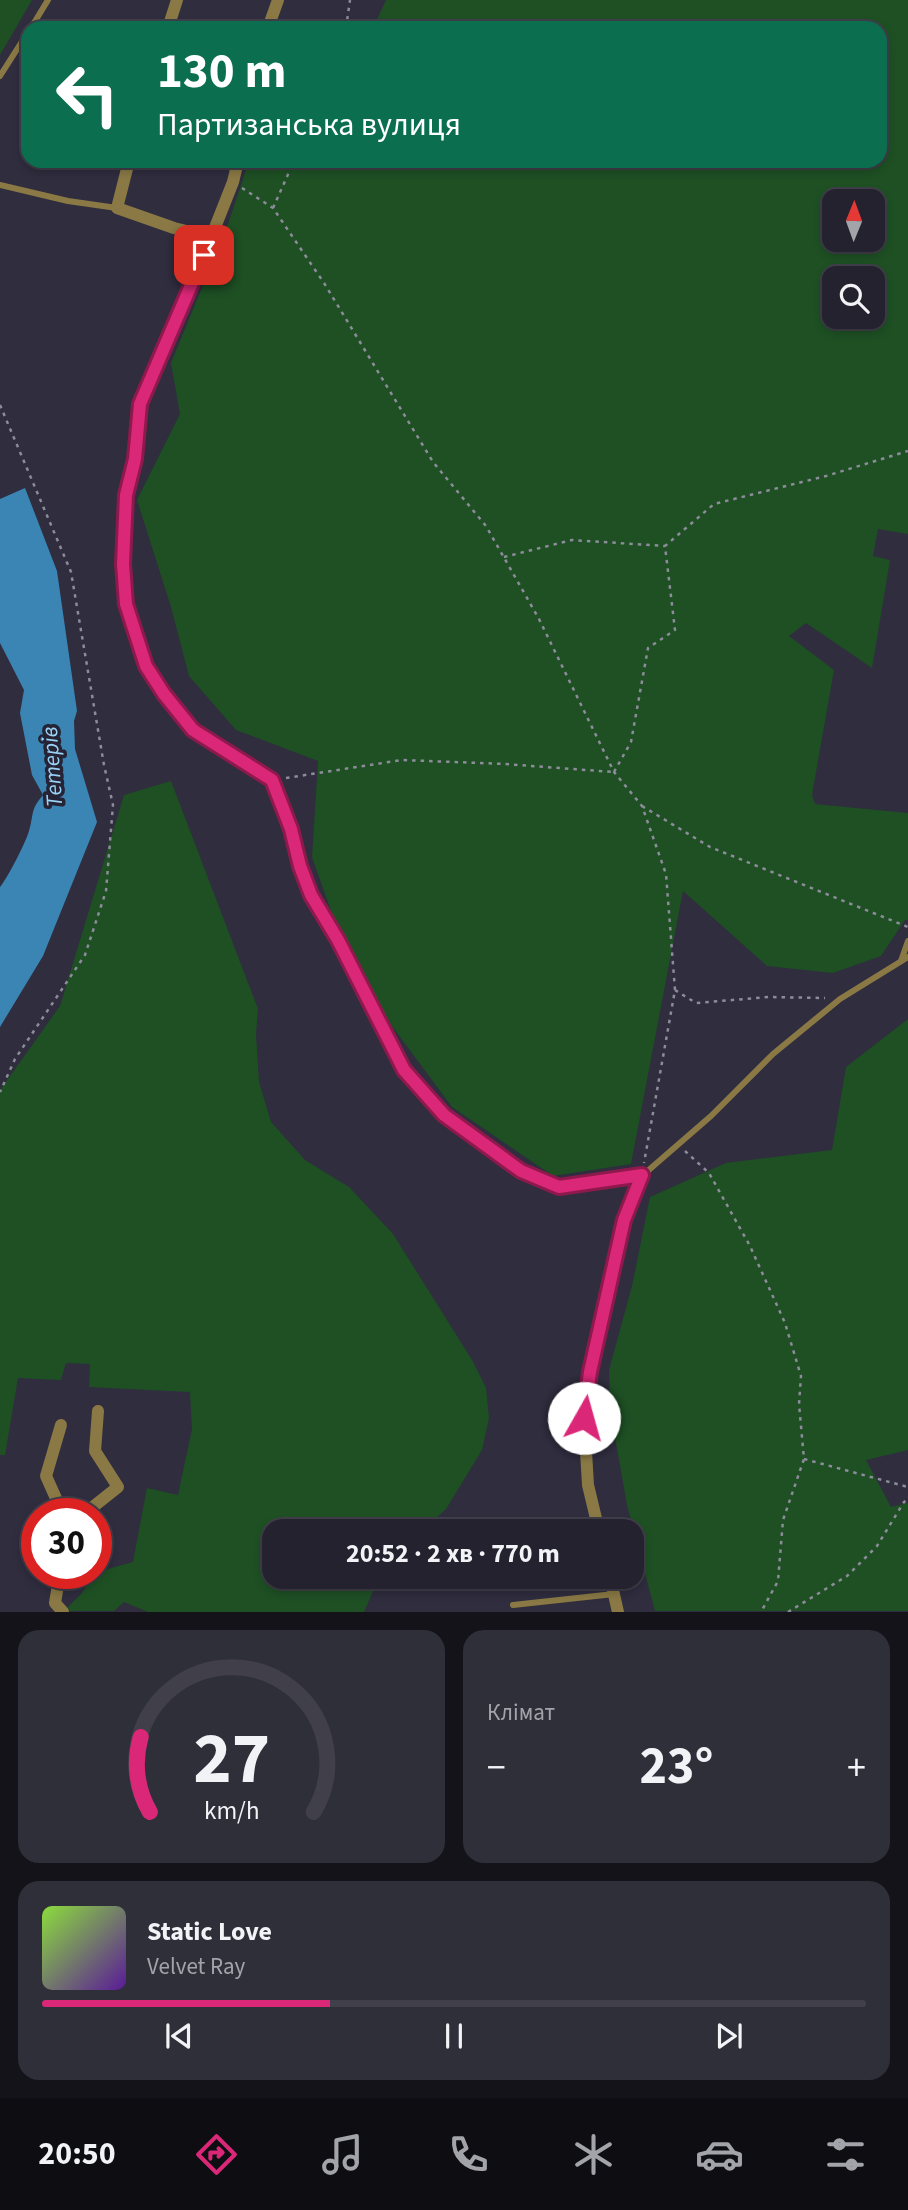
<!DOCTYPE html>
<html lang="uk">
<head>
<meta charset="utf-8">
<style>
  :root { --surface:#23222e; --page:#2f2f3a; --text:#f1f3f6; --muted:#a3a4aa; --line:#403f4a; --accent:#db2777 }
  body { margin:0; font-family:"Source Sans 3",sans-serif; background:var(--page); color:var(--text); height:100vh; display:flex; flex-direction:column; font-size:26px; white-space:nowrap }
  * { box-sizing:border-box; margin:0 }
  p { font-size:23px; color:var(--muted) }
  .icon { flex:none; width:38px; height:38px; fill:none; stroke:currentColor; stroke-width:2; stroke-linecap:round; stroke-linejoin:round }
  .map { position:relative; height:1612px; overflow:hidden }
  .details { display:flex; flex-direction:column; gap:18px; padding:18px; background:#131319; flex:1 }
  .details>* { flex:none }
  .guide { position:absolute; left:21px; top:21px; width:866px; height:147px; border-radius:21px; box-shadow:0 4px 10px #0003,0 0 0 2px var(--line); background:#0b6e4f; color:#fff; overflow:hidden }
  .needle { width:46px; rotate:1deg }
  .fabs { position:absolute; left:822px; top:189px; display:grid; gap:14px }
  .fabs a { display:grid; place-items:center; width:63px; height:63px; border-radius:14px; background:var(--surface); box-shadow:0 4px 10px #0003,0 0 0 2px var(--line); font-size:35px }
  .speed { position:absolute; left:21px; top:1498px; display:flex; gap:14px; font-size:35px; font-weight:700; text-align:center }
  .speed>* { display:grid; place-content:center; width:91px; height:91px; border-radius:50%; background:var(--surface); box-shadow:0 4px 10px #0003,0 0 0 2px var(--line); line-height:1 }
  .speed .limit { border:10px solid #d22; background:#fff; color:#111 }
  .pin { position:absolute; display:grid; place-items:center; width:60px; height:60px; color:#fff; margin:-30px; border-radius:14px; box-shadow:0 4px 10px #0006 }
  .me { position:absolute; width:77px; margin:-38px; rotate:7deg; stroke-linejoin:round; filter:drop-shadow(0 0 5px #0008) }
  .turn { display:flex; align-items:center; gap:24px; height:147px; padding:0 21px; font-size:32px }
  .turn .icon { width:91px; height:91px; stroke-width:2.5 }
  .turn b { display:block; font-size:49px; line-height:60px }
  .big { font-size:52px; font-weight:700; line-height:1.1 }
  .details .widget { flex:1; display:flex; flex-direction:column; justify-content:center; gap:10px; min-width:0; padding:0 24px; border-radius:21px; background:var(--page) }
  .details .dial { align-items:center; gap:0 }
  .dial svg { height:182px; overflow:visible; fill:none; stroke:var(--line); stroke-width:7; stroke-linecap:round; text-anchor:middle }
  .dial text { fill:var(--text); stroke:none }
  .song { display:flex; align-items:center; gap:21px }
  .cover { width:84px; height:84px; border-radius:10px; background:linear-gradient(135deg,hsl(90 70% 55%),hsl(270 70% 35%)) }
  .played { height:7px; border-radius:4px; background:linear-gradient(90deg,var(--accent) 35%,var(--line) 35%) }
  .keys { display:flex; justify-content:space-around; direction:ltr }
  .heat { display:flex; justify-content:space-between; align-items:center; font-size:38px; direction:ltr }
  .details .tiles { flex:1; display:grid; gap:18px; grid-template-columns:1fr 1fr }
  .widget:last-child { grid-column:span 2 }
  .trip { position:absolute; left:262px; top:1519px; width:382px; height:70px; border-radius:21px; background:var(--surface); box-shadow:0 4px 10px #0003,0 0 0 2px var(--line); font-weight:700; line-height:70px; text-align:center }
  .tabs { display:flex; height:112px; justify-content:space-around; align-items:center; background:#0e0e12; color:var(--muted) }
  .tabs .icon { width:49px; height:49px }
  .tabs .selected { color:var(--accent) }
  .tabs b { font-size:32px; color:var(--text) }
  .map>svg:first-child { display:block }
</style>
</head>
<body>
<div class="map">
<svg width="908" height="1612" viewBox="0 0 908 1612">
  <rect width="100%" height="100%" fill="#2f2d3e"/>
  <g fill="#1e5024" fill-rule="evenodd">
    <path d="M0,0H32L0,55Z"/>
    <path d="M386,0H908V534L878,529L873,556L890,560L872,668L806,623L789,636L834,670L812,795L815,804L908,813V920H905L881,956L833,973L767,966L683,891L631,1164L553,1176L452,1107L386,1018L332,914L312,857L318,761L236,730L189,676L171,607L137,500L180,414L171,363L228,224L249,161H880V28H373ZM835,201H873V240H835ZM873,278V317H835V278Z"/>
    <path d="M171,781L258,1009L256,1034L259,1082L271,1122L305,1160L349,1187L393,1234L472,1360L486,1388L489,1418L482,1450L446,1509L422,1531H275V1577H379L364,1612H148L124,1602L114,1611H70L67,1608L81,1594L97,1572L133,1562L147,1488L178,1495L192,1429L190,1392L89,1387L90,1364L66,1363L61,1380L18,1378L5,1455H0V1090L60,1006L124,795Z"/>
    <path d="M908,1019V1450L866,1460L891,1507L908,1503V1611H655L627,1505L610,1409L609,1370L632,1286L650,1197L726,1163L832,1150L846,1067Z"/>
  </g>
  <path fill="#3a85b4" d="M25,488L57,571L77,711L74,721L75,749L97,822L43,956L0,1027V887C7,879 26,842 29,831C34,814 30,810 43,795L32,775L20,713L24,690L0,643V499Z"/>
  <g fill="none" stroke-linecap="round" stroke-linejoin="round">
    <g stroke="#8d8c9a" stroke-width="2.5" stroke-dasharray="3.5 5" stroke-linecap="butt">
      <path d="M346,28L350,0"/>
      <path d="M242,188L273,208L324,283L433,462L486,526L539,619L614,772L642,806L666,874L675,990L644,1163"/>
      <path d="M273,208L294,161"/>
      <path d="M0,405L71,572L104,765L113,805L106,891L85,955L15,1059L0,1092"/>
      <path d="M504,557L572,540L665,546"/>
      <path d="M614,772L631,742L648,648L675,630L665,546L714,504L826,476L908,451"/>
      <path d="M286,778L402,760L505,764L614,772"/>
      <path d="M642,806L710,847L908,927"/>
      <path d="M675,990L696,1003L769,997L825,998"/>
      <path d="M685,1151L709,1173L750,1246L785,1323L801,1376L799,1404L804,1459L783,1520L778,1581L761,1612"/>
      <path d="M804,1459L908,1487"/>
      <path d="M788,1612L847,1576L877,1546L904,1502L908,1499"/>
    </g>
    <g stroke="#8a7945" stroke-width="6">
      <path d="M31,28L48,0"/>
      <path d="M0,76L28,32"/>
      <path d="M0,185L68,201L117,208"/>
      <path d="M901,961L908,941"/>
      <path d="M643,1175L711,1116L773,1054L840,999L908,957"/>
      <path d="M513,1605L614,1594"/>
    </g>
    <g stroke="#8a7945" stroke-width="12">
      <path d="M168,28L177,0"/>
      <path d="M268,28L278,0"/>
      <path d="M129,161L117,208L174,228L211,237"/>
      <path d="M238,161L233,182L197,273L140,404L135,459L126,495L123,564L126,604L146,665L164,694L193,730L273,780L291,829L300,866L311,895L338,940L404,1070L444,1115L521,1171L559,1187L642,1175L624,1220L590,1372L584,1418L588,1485L599,1531"/>
      <path d="M61,1425L46,1476L63,1514"/>
      <path d="M84,1514L118,1487L95,1451L98,1411"/>
      <path d="M60,1573L55,1603L63,1612"/>
      <path d="M610,1577L618,1612"/>
    </g>
  </g>
  <g fill="none" stroke-linecap="round" stroke-linejoin="round">
    <g stroke="#8e194d" stroke-width="18">
      <path id="route" d="M204,255L140,404L135,459L126,495L123,564L126,604L146,666L164,694L193,730L272,780L291,829L300,866L311,895L338,940L404,1070L444,1115L521,1171L559,1187L642,1175L624,1220L590,1372L584,1418"/>
    </g>
    <use href="#route" stroke="#db2777" stroke-width="12"/>
  </g>
  <g text-anchor="middle" dominant-baseline="central" stroke-width="7" stroke-linejoin="round" paint-order="stroke">
    <g font-size="23" font-style="italic" fill="#9ad2f8" stroke="#252334">
      <text transform="translate(52 767) rotate(-94)">Тетерів</text>
    </g>
  </g>
</svg>
<div class="fabs">
<a><svg class="needle" viewBox="-14 -14 28 28"><path d="M0-13l5 13h-10z" fill="#e53935"/><path d="M0 13l5-13h-10z" fill="#a3a4aa"/></svg></a>
<a><svg class="icon" aria-label="search" viewBox="0 0 24 24"><circle cx="10" cy="10" r="6"/><path d="M15 15l6 6"/></svg></a>
</div>
<div class="speed"><div class="limit">30</div></div>
<div class="pin" style="left:204px;top:255px;background:#d93025"><svg class="icon" aria-label="arrive" viewBox="0 0 24 24"><path d="M6 21V4h12l-3 4 3 4H6"/></svg></div>
<svg class="me" style="left:584px;top:1418px" viewBox="-20 -20 40 40"><circle r="19" fill="#fff"/><path d="M0-13L10 11 0 6-10 11z" fill="#db2777"/></svg>
<div class="trip">20:52 · 2 хв · 770 m</div>
<div class="guide">
<div class="turn"><svg class="icon" aria-label="left" viewBox="0 0 24 24"><path d="M17 20v-9H6M10 6l-5 5 5 5"/></svg><div><b>130 m</b>Партизанська вулиця</div></div>
</div>
</div>
<section class="details">
<div class="tiles">
<div class="widget dial"><svg viewBox="0 0 100 80">
<path d="M14 69A42 42 0 1 1 86 69"/>
<path d="M14 69A42 42 0 0 1 10 36" stroke="#db2777"/>
<text x="50" y="56" font-size="32" font-weight="700">27</text>
<text x="50" y="72" font-size="11">km/h</text>
</svg></div>
<div class="widget"><p>Клімат</p>
<div class="heat"><a>−</a><b class="big">23°</b><a>+</a></div>
</div>
<div class="widget">
<div class="song"><i class="cover"></i><div><b>Static Love</b><p>Velvet Ray</p></div></div>
<div class="played"></div>
<div class="keys"><svg class="icon" aria-label="previous" viewBox="0 0 24 24"><path d="M18 5L8 12l10 7zM5 5v14"/></svg><svg class="icon" aria-label="pause" viewBox="0 0 24 24"><path d="M8 5v14M16 5v14"/></svg><svg class="icon" aria-label="next" viewBox="0 0 24 24"><path d="M6 5l10 7-10 7zM19 5v14"/></svg></div>
</div>
</div>
</section>
<nav class="tabs">
<b>20:50</b>
<svg class="icon selected" aria-label="directions" viewBox="0 0 24 24"><path d="M12 3l9 9-9 9-9-9zM9 14v-3h6M13 9l2 2-2 2"/></svg>
<svg class="icon" aria-label="music" viewBox="0 0 24 24"><path d="M9 18V5l10-2v13"/><circle cx="6" cy="18" r="3"/><circle cx="16" cy="16" r="3"/></svg>
<svg class="icon" aria-label="phone" viewBox="0 0 24 24"><path d="M5 4h4l2 5-3 2q2 4 5 5l2-3 5 2v4C11 20 4 13 5 4z"/></svg>
<svg class="icon" aria-label="climate" viewBox="0 0 24 24"><path d="M12 3v18M4 7l16 10M4 17L20 7"/></svg>
<svg class="icon" aria-label="car" viewBox="0 0 24 24"><path d="M5 17H2v-5l4-1 3-4h7l3 4 3 1v5h-3M9 17h6M6 11h13"/><circle cx="7" cy="17" r="2"/><circle cx="17" cy="17" r="2"/></svg>
<svg class="icon" aria-label="filters" viewBox="0 0 24 24"><path d="M4 7h16M4 17h16"/><circle cx="9" cy="7" r="2"/><circle cx="15" cy="17" r="2"/></svg>
</nav>
</body>
</html>
